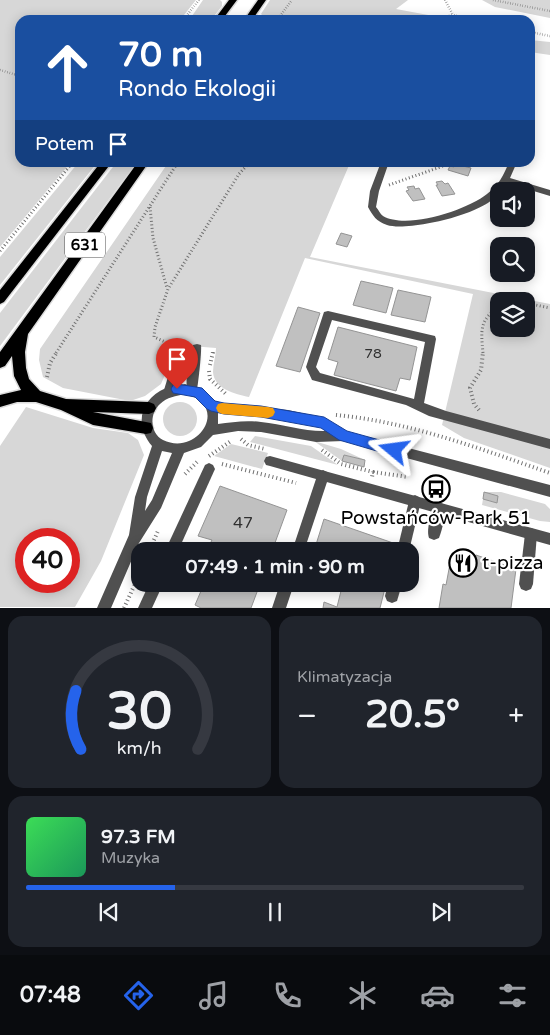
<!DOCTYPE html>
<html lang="pl">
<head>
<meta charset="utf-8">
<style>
  :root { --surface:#171b24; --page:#20242c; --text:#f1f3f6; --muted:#9ea1a6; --line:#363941; --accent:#2563eb }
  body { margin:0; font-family:"Varela Round",sans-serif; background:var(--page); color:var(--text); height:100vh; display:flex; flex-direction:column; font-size:19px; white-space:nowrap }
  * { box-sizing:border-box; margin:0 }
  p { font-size:16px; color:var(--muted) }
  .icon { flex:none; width:28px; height:28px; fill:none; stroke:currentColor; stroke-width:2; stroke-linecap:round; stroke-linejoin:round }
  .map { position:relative; height:608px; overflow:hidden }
  .details { display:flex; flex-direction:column; gap:8px; padding:8px; background:#0d0f14; flex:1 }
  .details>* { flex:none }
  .hud { position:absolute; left:15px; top:15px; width:520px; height:152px; border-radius:15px; box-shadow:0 2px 12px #0003; background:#1a4fa0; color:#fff; overflow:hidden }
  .buttons { position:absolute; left:490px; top:182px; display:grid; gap:10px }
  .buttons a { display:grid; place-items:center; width:45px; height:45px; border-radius:10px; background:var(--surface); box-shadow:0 2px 12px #0003; font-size:25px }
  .speed { position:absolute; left:15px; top:528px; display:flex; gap:10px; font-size:25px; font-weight:700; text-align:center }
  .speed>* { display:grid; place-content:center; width:65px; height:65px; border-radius:50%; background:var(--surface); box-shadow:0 2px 12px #0003; line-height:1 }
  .speed .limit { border:8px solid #d22; background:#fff; color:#111 }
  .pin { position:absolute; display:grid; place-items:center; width:42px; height:42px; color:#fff; margin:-51px -21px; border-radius:50% 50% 50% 0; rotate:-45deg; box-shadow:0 0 5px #0007 }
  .pin .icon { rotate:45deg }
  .me { position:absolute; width:55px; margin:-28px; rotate:286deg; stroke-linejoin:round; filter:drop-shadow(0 0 4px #0008) }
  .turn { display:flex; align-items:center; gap:18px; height:105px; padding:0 20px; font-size:22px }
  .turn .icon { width:65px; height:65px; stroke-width:2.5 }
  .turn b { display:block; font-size:35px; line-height:42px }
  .then { display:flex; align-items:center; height:48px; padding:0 20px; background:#0003; gap:10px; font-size:19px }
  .big { font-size:38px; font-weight:800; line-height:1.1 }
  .details .widget { flex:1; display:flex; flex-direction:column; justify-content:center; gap:8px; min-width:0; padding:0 18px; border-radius:15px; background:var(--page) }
  .details .dial { align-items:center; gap:0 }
  .dial svg { height:130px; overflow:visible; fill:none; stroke:var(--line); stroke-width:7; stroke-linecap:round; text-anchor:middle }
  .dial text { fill:var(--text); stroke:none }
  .song { display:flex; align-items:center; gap:15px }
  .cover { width:60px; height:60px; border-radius:8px; background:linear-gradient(135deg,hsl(130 70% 55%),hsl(150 70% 35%)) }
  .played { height:5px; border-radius:2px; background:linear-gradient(90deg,var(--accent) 30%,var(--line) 30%) }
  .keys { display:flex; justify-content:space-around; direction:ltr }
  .heat { display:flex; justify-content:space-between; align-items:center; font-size:28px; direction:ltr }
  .details .tiles { flex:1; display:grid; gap:8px; grid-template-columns:1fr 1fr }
  .widget:last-child { grid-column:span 2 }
  .trip { position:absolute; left:131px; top:542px; width:288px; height:50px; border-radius:15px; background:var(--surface); box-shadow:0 2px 12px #0003; font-weight:800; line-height:50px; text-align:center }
  .menu { display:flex; height:80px; justify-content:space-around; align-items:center; background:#090b0e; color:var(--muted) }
  .menu .icon { width:35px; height:35px }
  .menu .active { color:var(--accent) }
  .menu b { font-size:22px; color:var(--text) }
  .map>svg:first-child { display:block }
</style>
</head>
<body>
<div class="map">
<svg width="550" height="608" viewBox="0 0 550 608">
  <rect width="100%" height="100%" fill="#fff"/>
  <g fill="#d7d7d7" fill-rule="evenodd">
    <path d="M0,0H196L180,20H20V162L70,163L0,247Z"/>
    <path d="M203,0H220L222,2V6L211,20L192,16Z"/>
    <path d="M270,0H408L396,9L455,20H267L261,14Z"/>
    <path d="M482,0H550V18L495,7Z"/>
    <path d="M530,40L550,42V55L530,52Z"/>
    <path d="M78,163H97L0,285V257Z"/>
    <path d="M116,163H136L0,346V313Z"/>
    <path d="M168,163H350L310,257L550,304V468L464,438L442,425L473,294L305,258L249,397C235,394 214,389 213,372C213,364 216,356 216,348L178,345L161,384L145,396L130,401L63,388L43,377L39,360L40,349ZM499,301H526V329H499Z"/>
    <circle cx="180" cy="419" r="17"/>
    <path d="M26,407L93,428L128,433L138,440L144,455L101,561L75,607H0V446ZM26,539H69V581H26Z"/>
    <path d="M255,436L311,446L338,465L250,442Z"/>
    <path d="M314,441L341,449L365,460L344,455L342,461Z"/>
    <path d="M231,444L268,453L262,469L214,456Z"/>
    <path d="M484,492H501L545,504L550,509V522L540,521L482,505L483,499L497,503V496Z"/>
  </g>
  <g fill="#c0c0c0" stroke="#949494">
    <path d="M455,164L471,168L468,176L448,170L450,166L454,167Z"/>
    <path d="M442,181L445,184L448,183L455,194L442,196L436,185H438L436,182Z"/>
    <path d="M414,186L415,189L419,188L425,199L413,201L406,191L409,190L407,187Z"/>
    <path d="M341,233L352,236L347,247L336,244Z"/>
    <path d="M361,281L393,288L386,313L353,305Z"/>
    <path d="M398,290L431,297L425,322L391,315Z"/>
    <path d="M298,307L320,313L300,372L276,366Z"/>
    <path d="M338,327L417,347L410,380L400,378L396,391L334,375L338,362L328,359Z"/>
    <path d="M344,455L365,460L364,467L342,461Z"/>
    <path d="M220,486L287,510L272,551H223L209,546L212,540L198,536Z"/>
    <path d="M484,492L498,496L497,503L483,499Z"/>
    <path d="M324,519L396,544L394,551H314Z"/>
    <path d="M452,553L475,560L476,555L516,569L511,608H439L443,584L446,585Z"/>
    <path d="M204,584H260L251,608H201L195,605Z"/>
    <path d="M321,584H386L380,608H323L324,602L337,607L341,591Z"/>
  </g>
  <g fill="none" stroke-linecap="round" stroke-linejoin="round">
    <g stroke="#dbdbdb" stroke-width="3">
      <g id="primary">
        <path d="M229,0H237L222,20H214Z"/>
        <path d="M258,0H266L252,20H244Z"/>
        <path d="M101,162H112L4,302L0,304V290Z"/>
        <path d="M138,162H149L28,334L25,352L26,368L29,379L40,391L66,399L149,402L154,404L156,408L154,412L149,414L93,412L146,422L151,423L153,428L151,433L146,434L93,425L61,410L36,402H17L0,407V395L21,390L14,376L12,356L5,366L0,368V352Z"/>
      </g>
    </g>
    <g stroke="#727272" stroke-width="2.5" stroke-dasharray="0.5 2" stroke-linecap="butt">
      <path d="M445,0L453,15"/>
      <path d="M493,0L550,11"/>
      <path d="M186,17L204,20"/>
      <path d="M183,20L199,0"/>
      <path d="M277,20L292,0"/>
      <path d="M432,20L453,15L476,20"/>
      <path d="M530,32L550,36"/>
      <path d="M0,70L20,76"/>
    </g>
    <g stroke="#727272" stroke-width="3" stroke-dasharray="1 2.5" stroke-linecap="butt">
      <path d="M389,185L443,166L446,162"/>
      <path d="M150,207L153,238L167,288"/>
      <path d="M0,251L73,162"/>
      <path d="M526,303L550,308"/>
      <path d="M170,344L154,337L155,327L168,289L239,174L250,162"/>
      <path d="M56,353L178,162"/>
      <path d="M213,353V351"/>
      <path d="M483,353C481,331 479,320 499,307"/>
    </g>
    <g stroke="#727272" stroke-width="4" stroke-dasharray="1 3" stroke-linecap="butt">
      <path d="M210,365L213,352"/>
      <path d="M209,371L210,379L227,395"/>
      <path d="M47,377L50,363L57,352"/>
      <path d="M479,410L474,404L470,388L481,370L483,352"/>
      <path d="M336,415C410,422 481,449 550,473"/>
      <path d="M241,439L248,445L265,449"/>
      <path d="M322,450L341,464L373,472L372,477"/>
      <path d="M209,456L231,441"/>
      <path d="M222,464L296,483"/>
      <path d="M373,472L408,477"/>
      <path d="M185,474L197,462"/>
      <path d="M149,551L158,531"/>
      <path d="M124,608L140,573"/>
    </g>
    <g fill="#505050" fill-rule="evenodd">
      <path d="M381,162H389L379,191L376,207C379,210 380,214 383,216C407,230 467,210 487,194C498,186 504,175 509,162H517L510,178L550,190V196L507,183L501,191H499C492,213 408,232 387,225C376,221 373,216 368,207L370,191Z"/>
      <path d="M328,311L435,336L436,339L424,403L446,411L550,439V449L429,416L406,405L312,380L306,367L323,315L324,312ZM332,320L425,342L414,399L320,373L316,367Z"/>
      <path d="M182,343L186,344L187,347L176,390L174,393L170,395L166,393L164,390L177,347L178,344Z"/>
      <path d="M197,344L201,345C202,348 198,389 196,393L192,395L188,393C184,383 189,355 193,345Z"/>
      <path d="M209,463L213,465L215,469L178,551H165L205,465Z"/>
      <path d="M323,470L327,472L329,476L304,551H292L317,476L319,472Z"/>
      <path d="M415,495L419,497L421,501L409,551H397L409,501L411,497Z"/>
      <path d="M439,502L443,504C447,513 442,530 439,538L434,540L429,538C426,530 431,513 435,504Z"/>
      <path d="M531,528L536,530L537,534L533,584L531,589L526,591L521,589L519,584L525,534L526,530Z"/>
      <path d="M149,584H163L152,608H138Z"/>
      <path d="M280,584H294L286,608H272Z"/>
      <path d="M388,584H402L397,601L392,603L387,601L385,596Z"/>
    </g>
    <path fill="#505050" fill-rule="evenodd" d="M270,456L550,533V545L270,466L266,465L264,461L266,457Z"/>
    <path fill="#505050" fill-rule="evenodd" d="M185,384L204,391L214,401L224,404L288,410L324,418L347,432L550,485V497L344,441L316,442L261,432L238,431L213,435L201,447L184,453L161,508L139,543L111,608H97L129,535L135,497L152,446C134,425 140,399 166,388C172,386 179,386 185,384ZM185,394C231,405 198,457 163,440C150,433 149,414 160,404C167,397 176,396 185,394ZM218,412L288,420L321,427L327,431C305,432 283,424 261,422C246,420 232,422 218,424ZM162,451L172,453L152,500L145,511L147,497Z"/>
    <use href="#primary" fill="#000" fill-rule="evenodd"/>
  </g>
  <path fill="#2563eb" stroke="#184099" d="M177,384L202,388L215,401L224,403L261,406L324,417L347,431L394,444L399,445L401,450L399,454L394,456L339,440L321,428L261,417L224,414L211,411L207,409L195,397L173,393L171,389L173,385Z"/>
  <path fill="#f59e0b" d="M222,403L268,407L273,408L275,412L273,416L268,418L222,414L218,412L216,408L218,404Z"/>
  <defs>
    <g id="bus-ring" transform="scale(1.4375)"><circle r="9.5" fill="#fff" stroke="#000" stroke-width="1.5"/><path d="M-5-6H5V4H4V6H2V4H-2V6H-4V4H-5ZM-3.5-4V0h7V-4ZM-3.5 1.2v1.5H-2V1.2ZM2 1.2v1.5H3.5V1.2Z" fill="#000"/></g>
    <g id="restaurant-ring" transform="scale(1.4375)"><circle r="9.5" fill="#fff" stroke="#000" stroke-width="1.5"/><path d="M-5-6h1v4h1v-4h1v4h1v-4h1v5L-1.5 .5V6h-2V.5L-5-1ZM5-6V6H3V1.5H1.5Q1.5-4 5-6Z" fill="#000"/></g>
  </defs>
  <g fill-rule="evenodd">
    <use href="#bus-ring" x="436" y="489"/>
    <use href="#restaurant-ring" x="463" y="563"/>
  </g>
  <g text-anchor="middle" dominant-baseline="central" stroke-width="4.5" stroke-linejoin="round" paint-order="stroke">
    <g font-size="14" fill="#303030">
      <text x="373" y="353">78</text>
    </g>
    <rect fill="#fff" stroke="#4c4c4c" stroke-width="1" x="65" y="232.5" width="40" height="25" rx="4"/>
    <g font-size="15" font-weight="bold" fill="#000">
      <text x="85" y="245">631</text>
    </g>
    <g font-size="16" fill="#303030">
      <text x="243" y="523">47</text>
    </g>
    <g font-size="19" fill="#000" stroke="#fff">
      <text x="436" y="518">Powstańców-Park 51</text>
      <text x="482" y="563" text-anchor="start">t-pizza</text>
    </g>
  </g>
</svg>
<div class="buttons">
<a><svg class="icon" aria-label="sound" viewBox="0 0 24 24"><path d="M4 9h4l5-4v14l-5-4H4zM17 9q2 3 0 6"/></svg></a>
<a><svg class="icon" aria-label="search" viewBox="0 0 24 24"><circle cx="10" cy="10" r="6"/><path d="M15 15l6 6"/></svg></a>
<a><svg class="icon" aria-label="layers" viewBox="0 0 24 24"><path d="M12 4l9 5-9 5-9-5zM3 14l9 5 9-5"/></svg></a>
</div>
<div class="speed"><div class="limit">40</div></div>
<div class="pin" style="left:177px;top:389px;background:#d93025"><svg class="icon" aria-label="arrive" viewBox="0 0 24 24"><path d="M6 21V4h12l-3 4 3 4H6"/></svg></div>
<svg class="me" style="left:394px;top:450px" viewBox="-20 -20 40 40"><path d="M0-17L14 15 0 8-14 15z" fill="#2563eb" stroke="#fff" stroke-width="4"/></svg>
<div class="trip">07:49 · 1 min · 90 m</div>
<div class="hud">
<div class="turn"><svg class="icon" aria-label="ahead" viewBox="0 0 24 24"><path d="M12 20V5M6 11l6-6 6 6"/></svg><div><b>70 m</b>Rondo Ekologii</div></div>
<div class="then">Potem<svg class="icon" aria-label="arrive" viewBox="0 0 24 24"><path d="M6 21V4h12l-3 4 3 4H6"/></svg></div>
</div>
</div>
<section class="details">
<div class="tiles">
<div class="widget dial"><svg viewBox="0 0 100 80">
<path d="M14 69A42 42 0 1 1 86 69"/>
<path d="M14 69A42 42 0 0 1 11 33" stroke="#2563eb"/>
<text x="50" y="56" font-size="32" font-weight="700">30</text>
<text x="50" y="72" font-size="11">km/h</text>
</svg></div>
<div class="widget"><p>Klimatyzacja</p>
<div class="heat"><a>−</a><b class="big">20.5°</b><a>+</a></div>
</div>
<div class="widget">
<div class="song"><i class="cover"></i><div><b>97.3 FM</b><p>Muzyka</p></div></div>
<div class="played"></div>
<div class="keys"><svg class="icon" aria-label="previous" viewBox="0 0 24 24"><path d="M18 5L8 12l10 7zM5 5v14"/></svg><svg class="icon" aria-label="pause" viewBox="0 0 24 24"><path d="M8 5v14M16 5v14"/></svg><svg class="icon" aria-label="next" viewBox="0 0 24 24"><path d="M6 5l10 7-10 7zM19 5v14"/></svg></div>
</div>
</div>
</section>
<nav class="menu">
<b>07:48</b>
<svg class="icon active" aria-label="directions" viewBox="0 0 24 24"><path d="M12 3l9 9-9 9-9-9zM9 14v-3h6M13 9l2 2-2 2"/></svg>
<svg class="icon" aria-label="music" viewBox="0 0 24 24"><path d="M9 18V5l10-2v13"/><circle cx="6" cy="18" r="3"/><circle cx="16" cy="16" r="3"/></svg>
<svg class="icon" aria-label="phone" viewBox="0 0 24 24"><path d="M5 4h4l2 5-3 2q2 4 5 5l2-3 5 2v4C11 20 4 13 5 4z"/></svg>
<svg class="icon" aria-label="climate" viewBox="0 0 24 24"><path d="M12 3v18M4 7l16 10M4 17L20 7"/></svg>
<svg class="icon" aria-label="car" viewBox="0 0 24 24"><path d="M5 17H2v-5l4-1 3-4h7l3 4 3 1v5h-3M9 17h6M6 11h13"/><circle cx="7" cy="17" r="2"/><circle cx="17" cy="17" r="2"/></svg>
<svg class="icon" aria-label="filters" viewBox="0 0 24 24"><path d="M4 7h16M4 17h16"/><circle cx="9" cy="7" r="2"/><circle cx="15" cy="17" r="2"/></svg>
</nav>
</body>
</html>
